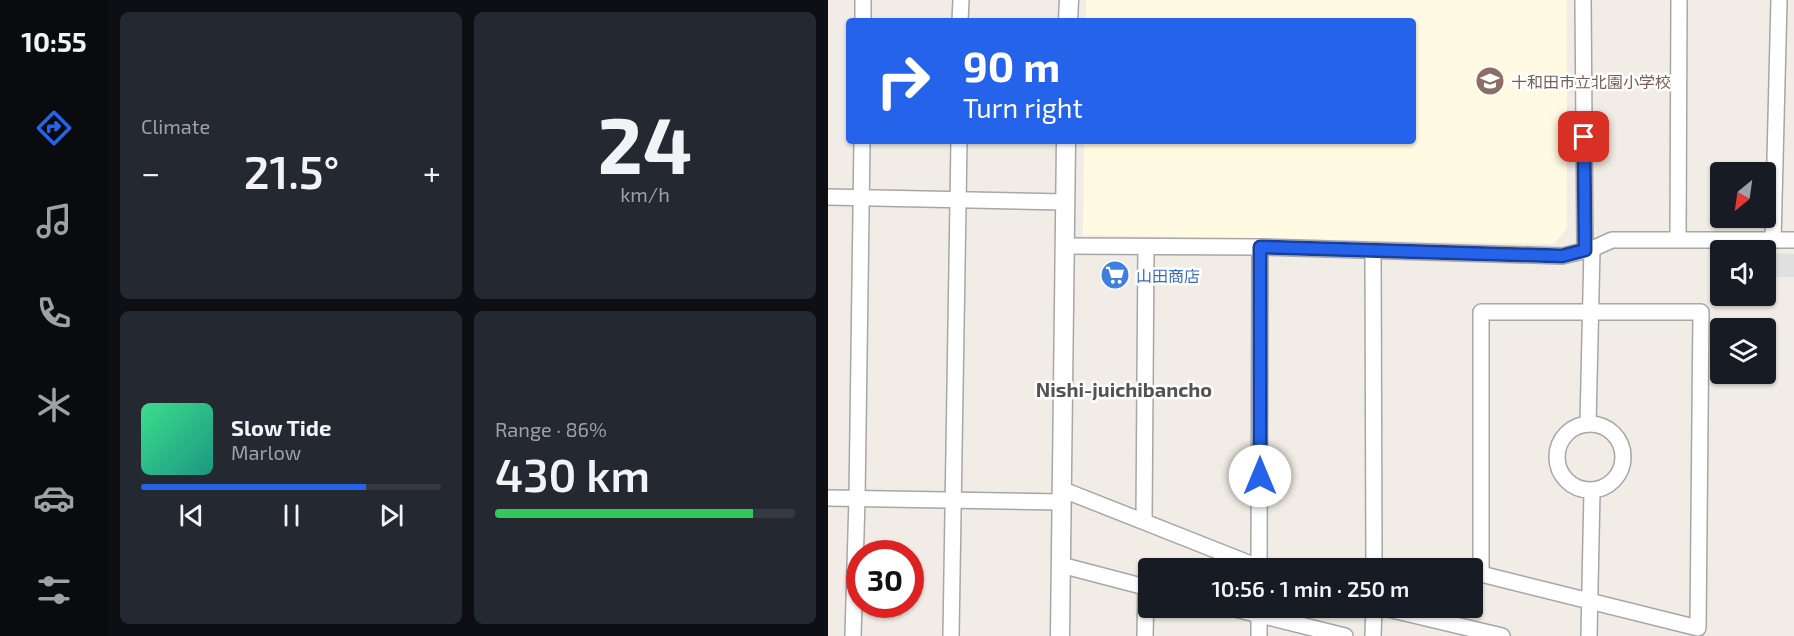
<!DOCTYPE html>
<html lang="en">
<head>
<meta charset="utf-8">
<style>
  :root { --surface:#171b24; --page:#242831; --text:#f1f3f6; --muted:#9ea1a6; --line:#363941; --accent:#2563eb }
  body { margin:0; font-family:"Exo 2","Noto Sans JP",sans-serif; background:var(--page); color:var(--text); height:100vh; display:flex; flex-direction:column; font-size:22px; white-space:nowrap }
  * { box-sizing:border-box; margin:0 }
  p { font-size:20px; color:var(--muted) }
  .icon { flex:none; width:33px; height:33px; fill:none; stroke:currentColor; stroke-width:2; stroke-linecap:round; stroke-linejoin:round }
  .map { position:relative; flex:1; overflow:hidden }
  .drawer { display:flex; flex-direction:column; gap:12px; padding:12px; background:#0d0f14; width:720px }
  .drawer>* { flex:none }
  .guide { position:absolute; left:18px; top:18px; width:570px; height:126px; border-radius:6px; box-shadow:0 2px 4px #0004; background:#2563eb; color:#fff; overflow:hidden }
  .needle { width:39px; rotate:209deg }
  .tools { position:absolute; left:882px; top:162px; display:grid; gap:12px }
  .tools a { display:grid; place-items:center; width:66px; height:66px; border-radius:6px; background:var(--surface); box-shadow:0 2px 4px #0004; font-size:30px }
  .speed { position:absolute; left:18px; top:540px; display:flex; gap:12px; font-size:30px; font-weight:700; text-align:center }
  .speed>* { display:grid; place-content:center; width:78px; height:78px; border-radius:50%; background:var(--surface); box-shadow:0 2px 4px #0004; line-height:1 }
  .speed .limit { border:9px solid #d22; background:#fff; color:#111 }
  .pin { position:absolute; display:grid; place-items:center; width:51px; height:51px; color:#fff; margin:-26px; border-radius:12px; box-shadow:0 3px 9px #0006 }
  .me { position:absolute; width:66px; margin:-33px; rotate:0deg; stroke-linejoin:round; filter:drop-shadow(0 0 4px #0008) }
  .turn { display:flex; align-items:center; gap:21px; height:126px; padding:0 18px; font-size:27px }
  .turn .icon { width:78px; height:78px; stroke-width:2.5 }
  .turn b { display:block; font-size:42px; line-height:51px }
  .big { font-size:45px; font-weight:600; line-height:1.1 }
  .drawer .tile { flex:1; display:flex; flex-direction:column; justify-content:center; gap:9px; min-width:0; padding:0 21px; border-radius:9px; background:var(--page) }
  .drawer .dial { align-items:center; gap:0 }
  .dial b { font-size:78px; line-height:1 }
  .song { display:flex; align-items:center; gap:18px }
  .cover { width:72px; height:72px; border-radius:9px; background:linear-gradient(135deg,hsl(150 70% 55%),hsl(170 70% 35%)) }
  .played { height:6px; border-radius:3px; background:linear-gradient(90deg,var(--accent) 75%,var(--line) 75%) }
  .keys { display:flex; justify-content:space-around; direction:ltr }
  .heat { display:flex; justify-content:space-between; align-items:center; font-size:33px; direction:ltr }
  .charge { height:9px; border-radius:4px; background:linear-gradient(90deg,#34c759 86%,var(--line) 0) }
  .drawer .tiles { flex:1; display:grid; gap:12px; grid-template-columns:repeat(2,1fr) }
  .trip { position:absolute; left:310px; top:558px; width:345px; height:60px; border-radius:6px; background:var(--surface); box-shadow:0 2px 4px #0004; font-weight:600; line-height:60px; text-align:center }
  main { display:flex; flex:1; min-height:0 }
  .tabs { display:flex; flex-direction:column; width:108px; justify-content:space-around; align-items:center; background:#090b0e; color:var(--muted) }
  .tabs .icon { width:42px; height:42px }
  .tabs .active { color:var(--accent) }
  .tabs b { font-size:27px; color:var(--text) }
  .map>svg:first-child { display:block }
</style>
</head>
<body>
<main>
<nav class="tabs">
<b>10:55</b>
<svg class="icon active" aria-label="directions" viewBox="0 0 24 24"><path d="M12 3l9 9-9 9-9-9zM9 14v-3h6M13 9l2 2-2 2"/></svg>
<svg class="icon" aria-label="music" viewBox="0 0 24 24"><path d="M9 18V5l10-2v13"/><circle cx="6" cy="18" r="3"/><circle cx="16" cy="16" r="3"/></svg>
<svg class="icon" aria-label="phone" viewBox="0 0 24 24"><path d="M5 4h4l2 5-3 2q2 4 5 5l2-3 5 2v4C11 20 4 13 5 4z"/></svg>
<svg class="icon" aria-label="climate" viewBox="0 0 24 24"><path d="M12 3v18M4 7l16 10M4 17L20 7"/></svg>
<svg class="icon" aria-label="car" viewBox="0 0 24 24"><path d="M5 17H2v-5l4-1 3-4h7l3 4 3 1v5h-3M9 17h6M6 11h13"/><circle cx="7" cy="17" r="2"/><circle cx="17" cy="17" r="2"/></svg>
<svg class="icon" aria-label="filters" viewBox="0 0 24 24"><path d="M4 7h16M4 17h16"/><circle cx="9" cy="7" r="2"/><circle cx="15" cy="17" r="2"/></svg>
</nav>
<section class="drawer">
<div class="tiles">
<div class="tile"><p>Climate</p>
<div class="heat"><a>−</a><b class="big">21.5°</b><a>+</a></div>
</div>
<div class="tile dial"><b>24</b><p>km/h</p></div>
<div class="tile">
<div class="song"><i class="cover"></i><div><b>Slow Tide</b><p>Marlow</p></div></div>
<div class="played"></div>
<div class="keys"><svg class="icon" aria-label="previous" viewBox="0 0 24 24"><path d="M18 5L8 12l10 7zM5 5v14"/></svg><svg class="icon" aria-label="pause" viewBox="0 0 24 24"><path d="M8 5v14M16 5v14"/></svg><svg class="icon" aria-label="next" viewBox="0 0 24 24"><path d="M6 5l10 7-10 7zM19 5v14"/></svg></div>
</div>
<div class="tile"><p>Range · 86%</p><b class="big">430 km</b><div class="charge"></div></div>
</div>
</section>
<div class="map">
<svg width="966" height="636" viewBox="0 0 966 636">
  <rect width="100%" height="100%" fill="#f1ece6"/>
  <path fill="#fffae1" d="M258,0H739V228L726,244L255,235L256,141H585V21H258Z"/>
  <path fill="#e0e0e0" d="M939,253L966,254V277H939Z"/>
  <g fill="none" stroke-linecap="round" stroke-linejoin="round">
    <g stroke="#a7a7a7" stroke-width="18">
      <g id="minor">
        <path d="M755,0L757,251"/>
        <path d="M35,21V0"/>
        <path d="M132,21L133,0"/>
        <path d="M0,197L237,202"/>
        <path d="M850,239L851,0"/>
        <path d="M945,240L951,0"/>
        <path d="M237,246L432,247L734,256L764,249L784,240H966"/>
        <path d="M545,251L546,568"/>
        <path d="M653,312H873L870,628L653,574Z"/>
        <circle cx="762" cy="457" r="33"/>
        <path d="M760,424L764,249"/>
        <path d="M233,489L433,568"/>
        <path d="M0,498L234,502"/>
        <path d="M316,521L318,247"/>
        <path d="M233,565L321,588"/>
        <path d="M431,568L432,247"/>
        <path d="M403,608L517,636"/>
        <path d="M556,608L674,636"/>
        <path d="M25,636L29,499L34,141"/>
        <path d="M123,636L131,141"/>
        <path d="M317,636L318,587"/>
        <path d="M431,636V608"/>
        <path d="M545,636L546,608"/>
        <path d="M761,636L764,491"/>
      </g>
    </g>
    <g stroke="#a7a7a7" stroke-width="21">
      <g id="tertiary">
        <path d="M240,21L241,0"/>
        <path d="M232,636L238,141"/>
      </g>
    </g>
    <use href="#minor" stroke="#fff" stroke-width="15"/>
    <use href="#tertiary" stroke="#fff" stroke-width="18"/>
  </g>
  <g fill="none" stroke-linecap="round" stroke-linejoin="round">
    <g stroke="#184099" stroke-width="15">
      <path id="route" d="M432,476V247L734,256L757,250L756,137"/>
    </g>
    <use href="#route" stroke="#2563eb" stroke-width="10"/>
  </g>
  <defs>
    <g id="school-disc" transform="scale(1.5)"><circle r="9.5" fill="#8d6e63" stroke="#fff"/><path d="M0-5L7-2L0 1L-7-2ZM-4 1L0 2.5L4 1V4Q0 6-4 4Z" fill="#fff"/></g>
    <g id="supermarket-disc" transform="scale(1.5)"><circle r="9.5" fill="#3f7fe0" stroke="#fff"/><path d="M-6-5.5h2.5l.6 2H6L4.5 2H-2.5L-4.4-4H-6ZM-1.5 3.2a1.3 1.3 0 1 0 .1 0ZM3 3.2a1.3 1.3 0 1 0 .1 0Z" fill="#fff"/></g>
  </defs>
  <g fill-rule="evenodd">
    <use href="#school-disc" x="662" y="81"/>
    <use href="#supermarket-disc" x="287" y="275"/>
  </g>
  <g text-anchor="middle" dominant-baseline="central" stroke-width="5" stroke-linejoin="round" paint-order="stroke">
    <g font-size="16" fill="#785e54" stroke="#fff" text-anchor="start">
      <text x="683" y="81">十和田市立北園小学校</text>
    </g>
    <g font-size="16" fill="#366cbe" stroke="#fff" text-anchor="start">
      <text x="308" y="275">山田商店</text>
    </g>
    <g font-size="20" font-weight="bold" fill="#535353" stroke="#fff">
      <text x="296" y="389">Nishi-juichibancho</text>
    </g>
  </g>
</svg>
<div class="tools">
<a><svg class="needle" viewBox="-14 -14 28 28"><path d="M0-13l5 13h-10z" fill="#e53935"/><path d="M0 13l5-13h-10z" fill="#9ea1a6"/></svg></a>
<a><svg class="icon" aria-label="sound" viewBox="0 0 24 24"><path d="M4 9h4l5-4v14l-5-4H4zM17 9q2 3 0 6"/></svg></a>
<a><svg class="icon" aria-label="layers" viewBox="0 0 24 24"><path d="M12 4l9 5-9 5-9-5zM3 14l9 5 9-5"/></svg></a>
</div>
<div class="speed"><div class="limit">30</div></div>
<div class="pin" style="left:756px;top:137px;background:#d93025"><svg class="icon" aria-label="arrive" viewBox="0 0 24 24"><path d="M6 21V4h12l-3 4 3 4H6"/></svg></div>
<svg class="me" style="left:432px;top:476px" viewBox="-20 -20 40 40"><circle r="19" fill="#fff"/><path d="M0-13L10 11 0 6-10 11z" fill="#2563eb"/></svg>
<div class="trip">10:56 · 1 min · 250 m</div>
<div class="guide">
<div class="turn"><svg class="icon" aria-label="right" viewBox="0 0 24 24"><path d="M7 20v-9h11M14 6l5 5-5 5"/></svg><div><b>90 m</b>Turn right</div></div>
</div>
</div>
</main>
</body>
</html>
